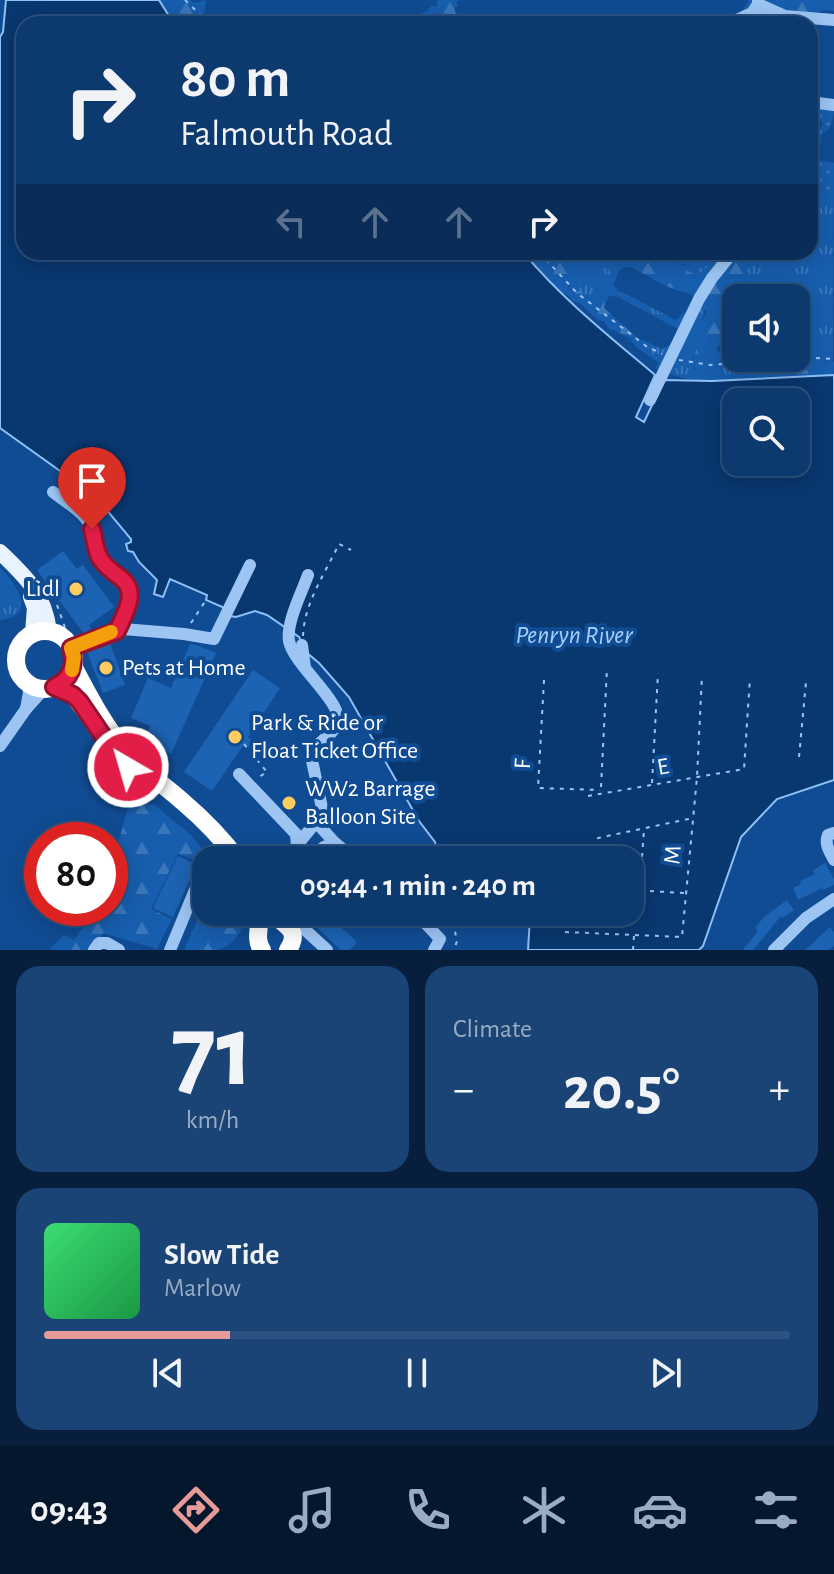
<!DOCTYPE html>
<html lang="en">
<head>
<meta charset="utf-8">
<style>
  :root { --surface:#0c396e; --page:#1a4476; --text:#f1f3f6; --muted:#9aacc2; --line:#2c5381; --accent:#e69b98 }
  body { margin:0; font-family:"Alegreya Sans",sans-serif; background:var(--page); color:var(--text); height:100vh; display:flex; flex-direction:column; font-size:30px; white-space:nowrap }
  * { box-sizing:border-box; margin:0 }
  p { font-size:26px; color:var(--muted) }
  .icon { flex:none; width:44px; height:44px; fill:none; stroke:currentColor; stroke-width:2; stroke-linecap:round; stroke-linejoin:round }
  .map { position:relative; height:950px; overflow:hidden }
  .details { display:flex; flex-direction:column; gap:16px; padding:16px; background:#071f3c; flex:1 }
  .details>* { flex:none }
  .top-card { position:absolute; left:16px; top:16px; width:802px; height:244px; border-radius:24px; box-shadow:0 4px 20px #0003,0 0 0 2px var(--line); background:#0c396e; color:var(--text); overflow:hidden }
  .controls { position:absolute; left:722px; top:284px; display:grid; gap:16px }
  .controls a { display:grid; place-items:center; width:88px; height:88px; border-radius:16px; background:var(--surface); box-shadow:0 4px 20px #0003,0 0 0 2px var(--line); font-size:40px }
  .speed { position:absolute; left:24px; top:822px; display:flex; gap:16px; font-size:40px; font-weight:700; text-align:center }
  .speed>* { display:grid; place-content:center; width:104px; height:104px; border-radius:50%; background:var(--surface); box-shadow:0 4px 20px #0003,0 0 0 2px var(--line); line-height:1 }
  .speed .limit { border:12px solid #d22; background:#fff; color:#111 }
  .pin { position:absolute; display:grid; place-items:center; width:68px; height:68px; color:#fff; margin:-82px -34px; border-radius:50% 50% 50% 0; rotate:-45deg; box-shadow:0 0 8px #0007 }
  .pin .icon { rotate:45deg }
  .me { position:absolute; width:88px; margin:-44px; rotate:322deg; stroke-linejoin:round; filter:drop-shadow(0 0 6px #0008) }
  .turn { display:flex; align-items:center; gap:28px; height:168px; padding:0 32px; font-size:36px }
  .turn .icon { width:104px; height:104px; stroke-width:2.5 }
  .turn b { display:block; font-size:56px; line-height:68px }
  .lanes { display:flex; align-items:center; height:76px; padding:0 32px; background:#0003; justify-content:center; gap:40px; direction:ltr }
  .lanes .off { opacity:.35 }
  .big { font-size:60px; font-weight:700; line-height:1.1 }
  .details .tile { flex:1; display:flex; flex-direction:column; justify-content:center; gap:12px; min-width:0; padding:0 28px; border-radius:24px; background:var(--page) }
  .details .dial { align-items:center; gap:0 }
  .dial b { font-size:104px; line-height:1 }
  .song { display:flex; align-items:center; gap:24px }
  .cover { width:96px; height:96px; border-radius:12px; background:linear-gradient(135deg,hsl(140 70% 55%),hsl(140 70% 35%)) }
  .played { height:8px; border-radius:4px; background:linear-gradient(90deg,var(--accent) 25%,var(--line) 25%) }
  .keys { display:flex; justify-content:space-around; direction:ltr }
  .heat { display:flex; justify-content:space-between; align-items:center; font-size:44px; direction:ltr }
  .details .tiles { flex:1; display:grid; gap:16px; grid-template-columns:1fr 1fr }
  .tile:last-child { grid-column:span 2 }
  .trip { position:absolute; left:192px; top:846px; width:452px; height:80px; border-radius:24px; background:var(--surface); box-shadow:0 4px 20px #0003,0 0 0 2px var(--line); font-weight:700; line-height:80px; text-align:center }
  .menu { display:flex; height:128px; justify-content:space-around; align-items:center; background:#05172c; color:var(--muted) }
  .menu .icon { width:56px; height:56px }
  .menu .on { color:var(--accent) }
  .menu b { font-size:36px; color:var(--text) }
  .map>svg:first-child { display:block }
</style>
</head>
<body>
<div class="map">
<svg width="834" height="950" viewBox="0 0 834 950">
  <defs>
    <pattern id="grass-tufts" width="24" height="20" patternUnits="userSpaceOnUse" patternTransform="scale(2)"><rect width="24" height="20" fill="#175eae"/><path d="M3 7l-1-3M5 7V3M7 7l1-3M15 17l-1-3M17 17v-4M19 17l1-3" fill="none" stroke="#3a76ba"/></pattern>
    <pattern id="forest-firs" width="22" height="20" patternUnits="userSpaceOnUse" patternTransform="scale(2)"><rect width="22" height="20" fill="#175eae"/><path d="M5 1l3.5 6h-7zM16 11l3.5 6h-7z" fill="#3a76ba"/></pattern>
    <pattern id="park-dots" width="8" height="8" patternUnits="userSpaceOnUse" patternTransform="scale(2)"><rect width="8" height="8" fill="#175eae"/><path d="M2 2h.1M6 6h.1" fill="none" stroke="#3a76ba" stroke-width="1.8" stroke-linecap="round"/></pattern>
  </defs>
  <rect width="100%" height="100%" fill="#104c93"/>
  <g fill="url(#grass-tufts)">
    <path d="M810,190L834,193L833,363L818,360L816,356L807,351L800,356L796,354V298H738L745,283L746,271L751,262L752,252H810Z"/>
    <path d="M595,252H647L648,261L645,265L639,264L634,259L626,260L625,257L617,256L606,264C613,274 605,290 596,297V305L587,310L589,313L581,304L572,301L568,295L575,292L568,287L583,284V272L589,262L588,259Z"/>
    <path d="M670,252H713C710,266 702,282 687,270L686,264L677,265L672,262Z"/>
    <path d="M699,289L707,293L708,301L695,342C699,352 688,360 695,369C704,371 707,371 713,363L729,362L741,363L759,368L768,376L779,378C739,380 693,388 656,368L658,362L639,349L625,336L631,340H643L662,349L673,343L682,331L618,297L621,298L620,291L676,320L683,313L690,315L695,296L688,294L691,293L694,290Z"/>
    <path d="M0,568C17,584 38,616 0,620Z"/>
  </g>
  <g fill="url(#forest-firs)">
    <path d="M159,0H190L194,3L206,0L204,15L215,24H174Z"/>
    <path d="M437,0H458L456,3L458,5L455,8V12L467,24H451L443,20L432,24L422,23L420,14L427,11L431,6H437Z"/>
    <path d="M749,0H834V11L826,10L784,20L785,24H712L742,11Z"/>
    <path d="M523,252H595L588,259L590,266L583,272L584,281L581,285L568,286L570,290L582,292L575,298L558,291Z"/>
    <path d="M647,252H670L672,262L677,265H688L687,270C702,282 710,265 713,252H752L751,262L746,271L745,283L738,298H736V306L730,314L726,333L717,348L718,352L724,355L736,351V358H741V361C757,355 779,358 796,358V354L800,356L807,351H812C819,359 822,364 834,362V375L779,378L768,376L759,368L741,363L729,362L713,363L709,369L697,370L692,364C693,357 698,350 695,343H689L686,337L688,331C692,329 697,327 700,324C706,318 709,301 707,293L699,289L694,290L691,293C671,292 649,276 631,267H624L619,271L613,285L623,297L609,296L604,306L605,309L641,341L640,343C629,338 619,332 608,328L604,321L598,320L587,310L588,307L596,305V296L598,291L602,292C607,280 611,273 605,261L607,257L625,256L627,260L634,259L639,264L645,265L648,261Z"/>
    <path d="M138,802L153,804L191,835L205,853L199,861L178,854L151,909L172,919L157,949L103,933L91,950H49L64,935L74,940L96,908H110V873L127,811Z"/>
    <path d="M206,901V912H244C245,929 234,947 216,950C206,950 194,950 184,950Z"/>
  </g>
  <path fill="url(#park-dots)" d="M810,98L834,100C834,115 834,128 822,134L818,160L834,163V193L810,190V127L815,126L819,130L823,125L819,118V112L810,111Z"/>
  <path fill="#09376f" stroke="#8dc1f7" stroke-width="2" fill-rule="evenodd" d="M6,0H159L174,24H24V252H523C562,299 609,336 655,375L636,417L644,422L664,380L712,381L834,375V780L777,799L741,837L703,946L699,950H528L530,918L527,912H630V860H439L435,842L419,821L349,697L319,663L307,653L299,637L267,615L255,611L236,617L230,616L227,609L206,600L207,595L170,579L163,597L154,594L157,580L139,562L133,552L128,551L126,544L131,542V539L95,496L0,428V37L3,32ZM736,402H796V462H736Z"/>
  <g fill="#1d63b3">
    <path d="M63,551L77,569L83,565L114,607L89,625L91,629L84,634L37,570Z"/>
    <path d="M110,643L125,685L103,693L87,652Z"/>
    <path d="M190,644L199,646L216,653L171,754L143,742L150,726L131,718L148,678L171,688Z"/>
    <path d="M253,670L280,688L248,737L270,752L265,758L244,744L212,791L184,772Z"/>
    <path d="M178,856L197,865L194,870L173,917L153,908Z"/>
    <path d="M825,863L834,879V885L823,890L822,888L798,900L793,888L801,884L800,881L815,874L813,870Z"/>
    <path d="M787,900L794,910L782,918L781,916L753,950H743L758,931L755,928L764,917Z"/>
    <path d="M300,912H324L357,942L350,950H341Z"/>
    <path d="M830,927L834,932V946L829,950H805Z"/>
  </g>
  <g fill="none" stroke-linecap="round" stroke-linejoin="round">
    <g stroke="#9cc5f4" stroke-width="2" stroke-dasharray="4 6" stroke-linecap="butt">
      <path d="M185,0L210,24"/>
      <path d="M539,252L577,293L646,346L662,354"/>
      <path d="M796,357L834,359"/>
      <path d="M679,360L710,365L789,358"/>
      <path d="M57,605L68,636"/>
      <path d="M191,623L206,600"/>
      <path d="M303,636C304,604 325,573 339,544L351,550"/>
      <path d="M544,680L538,788L600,790"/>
      <path d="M244,744L267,772L259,777"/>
      <path d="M799,757L806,682"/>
      <path d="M652,783L658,673"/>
      <path d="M601,787L607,668"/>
      <path d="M588,796L744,769L750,678"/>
      <path d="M642,857L644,830"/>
      <path d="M596,859L598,838L693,818"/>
      <path d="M427,860L428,845"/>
      <path d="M630,890L685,893"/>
      <path d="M451,912L457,941L454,950"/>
      <path d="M565,932L682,937L697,777L702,675"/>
      <path d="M633,950L634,935"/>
    </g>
    <g stroke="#9cc5f4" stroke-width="12">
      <path d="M758,0V4L764,24"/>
      <path d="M728,24L752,13L758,4L785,16L834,20"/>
      <path d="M810,102L834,105"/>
      <path d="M650,400L699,299L712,278L733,252"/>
      <path d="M53,492C68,504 87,513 93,532C96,542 96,553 102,562C110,572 126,577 130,588C134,602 123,619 117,631"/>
      <path d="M308,575C302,592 286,623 289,641C294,666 347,705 337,725C332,735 318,744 310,751L322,808L316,822"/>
      <path d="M302,645L305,668"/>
      <path d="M71,648L123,629L184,634L214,639L250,565"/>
      <path d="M26,709L29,692L28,683"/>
      <path d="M0,746L26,709L44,689"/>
      <path d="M239,774L296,834L297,846"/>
      <path d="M834,833L828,835C824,844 830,852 834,860"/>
      <path d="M285,860L316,822L335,843L356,860"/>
      <path d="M305,860L324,847L335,843"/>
      <path d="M415,912L440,939L434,950"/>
      <path d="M287,924L302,927L327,950"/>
      <path d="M94,950L99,943H107L119,950"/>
      <path d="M170,950L202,873"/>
      <path d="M774,950L806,918L834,899"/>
    </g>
    <g stroke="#e9f2ff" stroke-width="16">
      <path d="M0,552C26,577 44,593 49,631"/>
      <path d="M31,597L35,608L33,633"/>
    </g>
    <g stroke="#fff" stroke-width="18">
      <circle cx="45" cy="660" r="29"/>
      <path d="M73,666C89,696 104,726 126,751C142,771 163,784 182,801C202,818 222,838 238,860"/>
      <path d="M54,687L73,695L90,717"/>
      <path d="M259,912C261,927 254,938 262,950"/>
      <path d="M273,912C282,926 302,928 288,950"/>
    </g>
  </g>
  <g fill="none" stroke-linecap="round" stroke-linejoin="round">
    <g stroke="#92132f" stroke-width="20">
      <path id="route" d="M92,529C95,539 95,551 101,560C106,567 114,573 121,578C139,592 125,613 117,631L71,648C76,666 71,679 54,687L73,695L80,702L116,755L128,767"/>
    </g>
    <use href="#route" stroke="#e11d48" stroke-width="14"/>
    <path stroke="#f59e0b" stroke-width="14" d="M72,670L74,657L71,648L111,632"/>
  </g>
  <g fill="#ffcd5f" stroke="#104c93" stroke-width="3">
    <circle cx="76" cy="589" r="8"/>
    <circle cx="106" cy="668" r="8"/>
    <circle cx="235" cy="737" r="8"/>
    <circle cx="289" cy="803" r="8"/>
  </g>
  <g text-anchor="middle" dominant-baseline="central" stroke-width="8" stroke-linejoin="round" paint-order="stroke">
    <g font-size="24" fill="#fff" stroke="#104c93" text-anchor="start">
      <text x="60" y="589" text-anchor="end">Lidl</text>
      <text x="122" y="668">Pets at Home</text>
      <text x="251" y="723">Park &amp; Ride or<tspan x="251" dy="28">Float Ticket Office</tspan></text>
      <text x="305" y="789">WW2 Barrage<tspan x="305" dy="28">Balloon Site</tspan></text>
    </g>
    <g font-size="24" fill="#fff" stroke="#104c93">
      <text transform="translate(523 764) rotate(-87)">F</text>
      <text transform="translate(663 767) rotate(-10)">E</text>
      <text transform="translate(673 855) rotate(-85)">M</text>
    </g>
    <g font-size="26" font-style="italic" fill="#a8cffb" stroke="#104c93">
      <text x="574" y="635">Penryn River</text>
    </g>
  </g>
</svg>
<div class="controls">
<a><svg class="icon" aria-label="sound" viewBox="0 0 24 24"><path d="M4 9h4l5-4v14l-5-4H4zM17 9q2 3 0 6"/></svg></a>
<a><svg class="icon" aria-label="search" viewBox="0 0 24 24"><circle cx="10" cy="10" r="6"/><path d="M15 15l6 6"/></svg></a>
</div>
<div class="speed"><div class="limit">80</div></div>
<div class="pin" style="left:92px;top:529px;background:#d93025"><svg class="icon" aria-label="arrive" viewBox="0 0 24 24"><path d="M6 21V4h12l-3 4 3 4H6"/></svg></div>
<svg class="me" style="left:128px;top:767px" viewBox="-20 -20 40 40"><circle r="17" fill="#e11d48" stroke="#fff" stroke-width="3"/><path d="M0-11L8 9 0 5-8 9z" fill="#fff"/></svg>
<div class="trip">09:44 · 1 min · 240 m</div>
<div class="top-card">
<div class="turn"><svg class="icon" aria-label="right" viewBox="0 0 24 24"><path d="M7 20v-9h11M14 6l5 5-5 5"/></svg><div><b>80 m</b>Falmouth Road</div></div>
<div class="lanes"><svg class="icon off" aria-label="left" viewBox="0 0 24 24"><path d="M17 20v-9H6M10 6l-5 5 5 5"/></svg><svg class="icon off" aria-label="ahead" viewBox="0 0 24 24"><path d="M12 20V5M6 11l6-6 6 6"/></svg><svg class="icon off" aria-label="ahead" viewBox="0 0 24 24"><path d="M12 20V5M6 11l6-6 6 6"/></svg><svg class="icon" aria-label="right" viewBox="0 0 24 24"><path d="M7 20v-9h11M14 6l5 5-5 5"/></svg></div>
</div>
</div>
<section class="details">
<div class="tiles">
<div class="tile dial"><b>71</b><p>km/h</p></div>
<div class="tile"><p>Climate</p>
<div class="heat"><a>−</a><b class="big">20.5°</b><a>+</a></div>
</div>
<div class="tile">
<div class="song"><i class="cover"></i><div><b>Slow Tide</b><p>Marlow</p></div></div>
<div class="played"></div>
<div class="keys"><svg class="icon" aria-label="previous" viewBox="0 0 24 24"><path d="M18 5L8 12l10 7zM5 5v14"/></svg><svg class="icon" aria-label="pause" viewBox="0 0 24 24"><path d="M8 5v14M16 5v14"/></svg><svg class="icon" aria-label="next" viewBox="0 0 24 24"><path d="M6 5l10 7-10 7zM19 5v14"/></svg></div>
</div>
</div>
</section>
<nav class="menu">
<b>09:43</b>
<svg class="icon on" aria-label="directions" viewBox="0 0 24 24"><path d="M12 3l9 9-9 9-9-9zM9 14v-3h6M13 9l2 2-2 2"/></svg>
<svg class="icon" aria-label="music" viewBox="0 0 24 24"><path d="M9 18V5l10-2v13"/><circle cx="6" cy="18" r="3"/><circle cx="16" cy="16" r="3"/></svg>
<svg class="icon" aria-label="phone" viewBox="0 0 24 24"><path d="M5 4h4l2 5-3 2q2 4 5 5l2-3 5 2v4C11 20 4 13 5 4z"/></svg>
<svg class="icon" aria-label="climate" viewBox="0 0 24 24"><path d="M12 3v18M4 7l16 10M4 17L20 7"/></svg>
<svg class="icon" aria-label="car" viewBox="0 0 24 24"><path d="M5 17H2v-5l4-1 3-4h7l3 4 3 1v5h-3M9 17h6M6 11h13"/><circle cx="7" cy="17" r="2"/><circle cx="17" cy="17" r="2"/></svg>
<svg class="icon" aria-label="filters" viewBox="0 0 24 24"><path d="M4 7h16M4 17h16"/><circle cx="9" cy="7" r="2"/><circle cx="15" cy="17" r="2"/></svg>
</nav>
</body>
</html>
